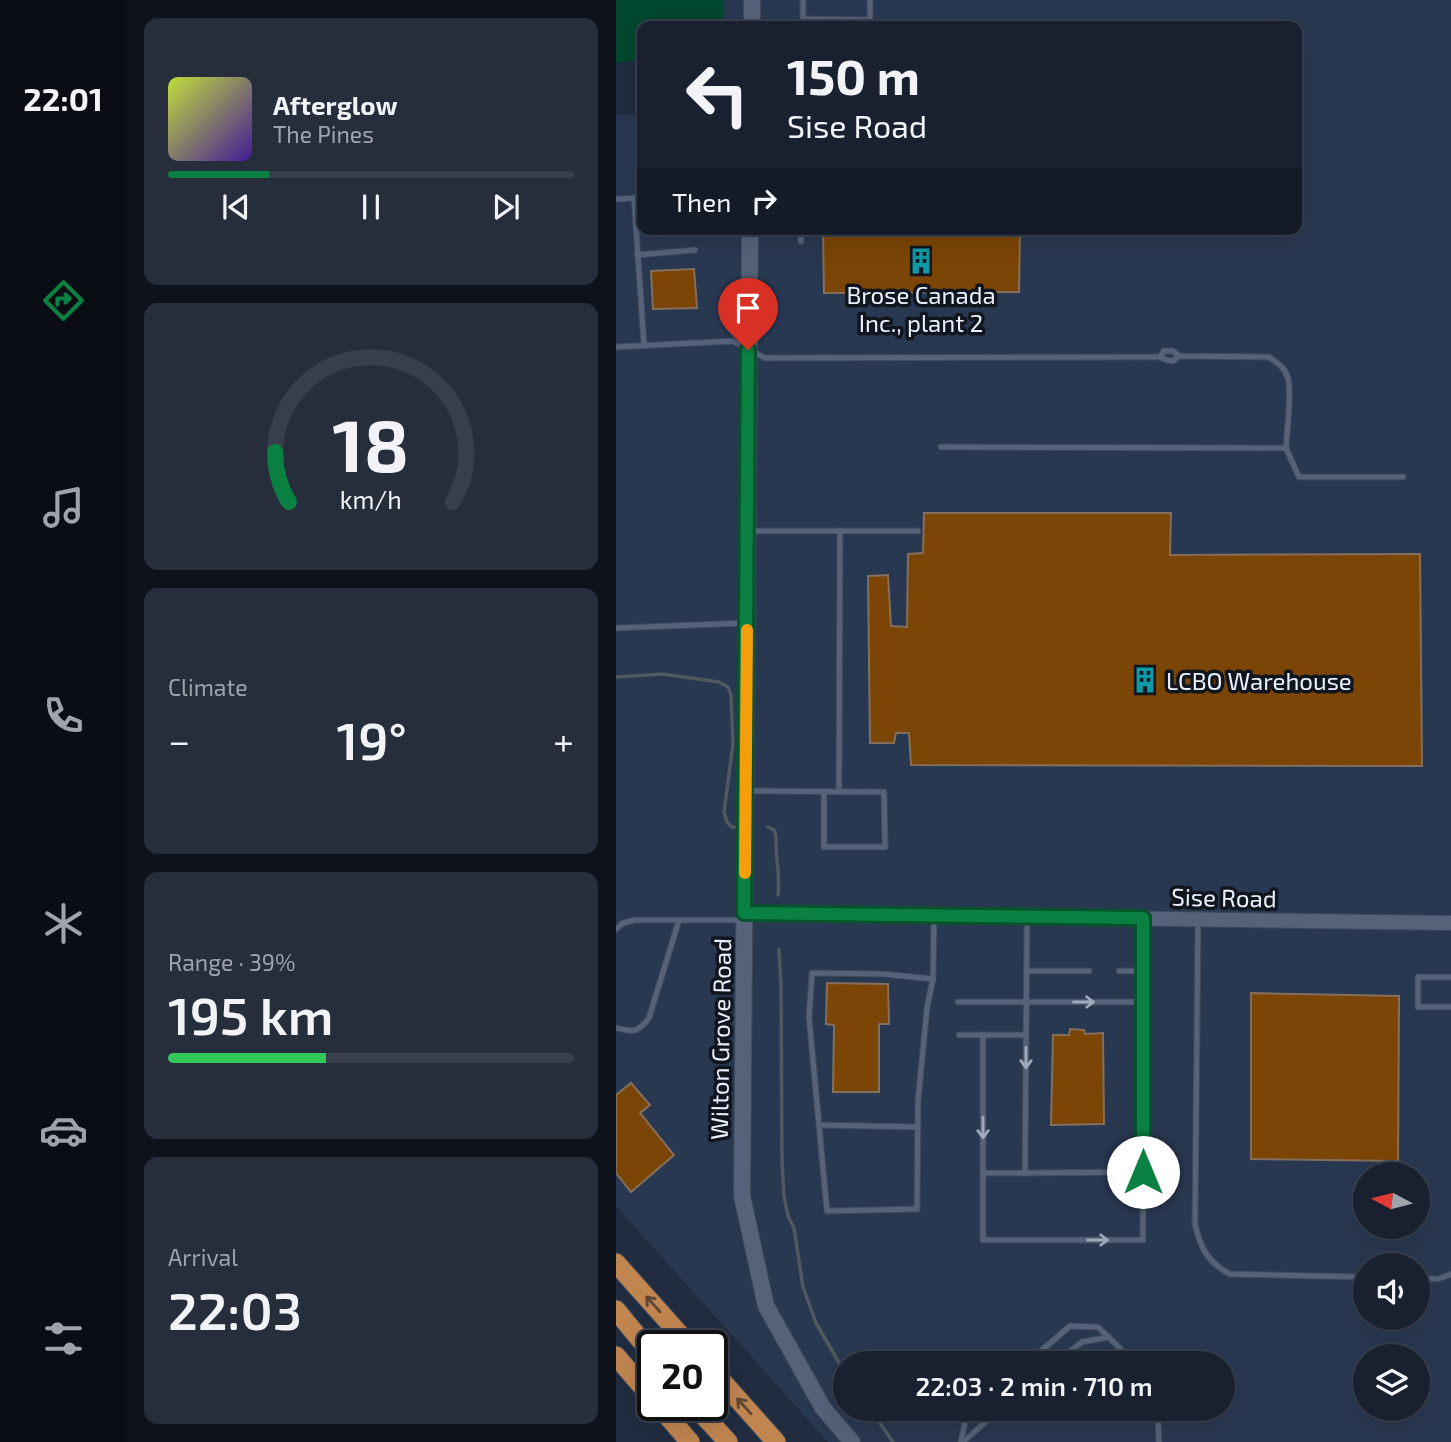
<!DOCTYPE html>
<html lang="en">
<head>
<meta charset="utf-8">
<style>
  :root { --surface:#192130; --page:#262e3c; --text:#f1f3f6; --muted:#9fa3ab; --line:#373e4c; --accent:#0b8043 }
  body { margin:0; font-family:"Exo 2",sans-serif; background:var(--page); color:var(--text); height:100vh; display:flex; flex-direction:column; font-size:26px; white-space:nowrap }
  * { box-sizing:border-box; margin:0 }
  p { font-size:23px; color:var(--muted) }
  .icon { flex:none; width:38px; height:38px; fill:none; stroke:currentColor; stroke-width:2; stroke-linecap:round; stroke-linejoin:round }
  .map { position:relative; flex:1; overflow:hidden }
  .sheet { display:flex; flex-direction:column; gap:18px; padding:18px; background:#0e121a; width:490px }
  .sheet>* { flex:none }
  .top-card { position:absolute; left:21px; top:21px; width:665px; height:214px; border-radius:14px; box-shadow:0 7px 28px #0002,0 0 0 2px var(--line); background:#192130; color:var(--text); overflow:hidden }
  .needle { width:46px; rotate:277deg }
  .fabs { position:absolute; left:737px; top:1162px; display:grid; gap:14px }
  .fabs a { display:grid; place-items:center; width:77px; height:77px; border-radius:50%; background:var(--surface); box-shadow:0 7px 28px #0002,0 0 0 2px var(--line); font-size:35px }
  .speed { position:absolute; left:21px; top:1330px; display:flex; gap:14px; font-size:35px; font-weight:700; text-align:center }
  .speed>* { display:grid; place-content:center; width:91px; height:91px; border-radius:50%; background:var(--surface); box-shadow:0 7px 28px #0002,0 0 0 2px var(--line); line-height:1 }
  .speed .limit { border:4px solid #111; border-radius:10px; background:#fff; color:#111 }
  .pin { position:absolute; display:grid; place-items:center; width:60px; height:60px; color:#fff; margin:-72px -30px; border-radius:50% 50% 50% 0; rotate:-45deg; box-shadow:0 0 7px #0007 }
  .pin .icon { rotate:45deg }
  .me { position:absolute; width:77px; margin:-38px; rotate:0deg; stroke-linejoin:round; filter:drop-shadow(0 0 5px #0008) }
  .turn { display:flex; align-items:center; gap:24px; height:147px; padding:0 35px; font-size:32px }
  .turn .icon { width:91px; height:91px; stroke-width:2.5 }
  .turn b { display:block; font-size:49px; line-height:60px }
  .then { display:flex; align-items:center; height:66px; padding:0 35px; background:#0003; gap:14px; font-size:26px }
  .big { font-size:52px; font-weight:600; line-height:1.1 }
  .sheet .widget { flex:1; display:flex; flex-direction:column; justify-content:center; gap:10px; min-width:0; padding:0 24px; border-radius:14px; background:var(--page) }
  .sheet .dial { align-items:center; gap:0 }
  .dial svg { height:182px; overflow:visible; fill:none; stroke:var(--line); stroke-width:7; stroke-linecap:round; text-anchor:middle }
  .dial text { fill:var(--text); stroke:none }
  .song { display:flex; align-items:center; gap:21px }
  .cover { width:84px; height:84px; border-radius:10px; background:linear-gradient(135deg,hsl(70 70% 55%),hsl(260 70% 35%)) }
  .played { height:7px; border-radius:4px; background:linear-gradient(90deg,var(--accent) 25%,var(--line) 25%) }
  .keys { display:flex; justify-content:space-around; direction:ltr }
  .heat { display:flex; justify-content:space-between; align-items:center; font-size:38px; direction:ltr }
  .charge { height:10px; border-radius:5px; background:linear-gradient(90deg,#34c759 39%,var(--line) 0) }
  .trip { position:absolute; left:217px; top:1351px; width:402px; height:70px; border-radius:35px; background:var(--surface); box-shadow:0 7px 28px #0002,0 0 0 2px var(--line); font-weight:600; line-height:70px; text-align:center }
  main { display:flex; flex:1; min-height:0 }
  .dock { display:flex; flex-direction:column; width:126px; justify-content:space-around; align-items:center; background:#0a0d13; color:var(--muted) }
  .dock .icon { width:49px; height:49px }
  .dock .selected { color:var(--accent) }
  .dock b { font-size:32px; color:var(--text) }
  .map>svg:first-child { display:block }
</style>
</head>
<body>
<main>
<nav class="dock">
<b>22:01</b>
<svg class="icon selected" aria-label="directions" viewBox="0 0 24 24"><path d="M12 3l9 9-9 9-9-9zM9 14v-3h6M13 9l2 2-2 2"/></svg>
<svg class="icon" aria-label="music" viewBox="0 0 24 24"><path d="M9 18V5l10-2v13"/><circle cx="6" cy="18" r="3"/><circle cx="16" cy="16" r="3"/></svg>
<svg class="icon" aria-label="phone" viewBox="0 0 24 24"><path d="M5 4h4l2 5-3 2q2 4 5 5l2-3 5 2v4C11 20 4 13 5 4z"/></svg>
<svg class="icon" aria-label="climate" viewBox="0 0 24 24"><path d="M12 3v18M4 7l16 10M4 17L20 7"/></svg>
<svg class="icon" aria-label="car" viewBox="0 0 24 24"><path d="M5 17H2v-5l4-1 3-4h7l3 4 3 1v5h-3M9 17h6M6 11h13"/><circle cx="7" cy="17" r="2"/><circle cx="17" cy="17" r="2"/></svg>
<svg class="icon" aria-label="filters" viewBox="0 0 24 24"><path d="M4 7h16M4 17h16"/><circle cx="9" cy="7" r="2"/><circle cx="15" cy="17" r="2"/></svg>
</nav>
<section class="sheet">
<div class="widget">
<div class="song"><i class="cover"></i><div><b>Afterglow</b><p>The Pines</p></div></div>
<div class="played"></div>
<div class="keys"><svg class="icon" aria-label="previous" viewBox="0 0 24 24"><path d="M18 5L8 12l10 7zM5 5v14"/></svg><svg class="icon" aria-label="pause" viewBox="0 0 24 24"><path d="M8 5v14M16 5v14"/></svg><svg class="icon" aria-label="next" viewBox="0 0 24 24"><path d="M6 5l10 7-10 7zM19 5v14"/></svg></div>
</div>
<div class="widget dial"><svg viewBox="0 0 100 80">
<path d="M14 69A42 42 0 1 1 86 69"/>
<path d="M14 69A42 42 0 0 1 8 47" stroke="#0b8043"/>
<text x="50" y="56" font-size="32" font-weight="700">18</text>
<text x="50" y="72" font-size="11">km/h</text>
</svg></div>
<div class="widget"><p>Climate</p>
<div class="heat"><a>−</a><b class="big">19°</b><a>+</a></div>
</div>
<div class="widget"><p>Range · 39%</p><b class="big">195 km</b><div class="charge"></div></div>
<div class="widget"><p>Arrival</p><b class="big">22:03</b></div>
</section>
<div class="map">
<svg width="835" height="1442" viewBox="0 0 835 1442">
  <rect width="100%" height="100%" fill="#212c40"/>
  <path fill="#293851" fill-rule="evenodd" d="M107,0H835V1442H212L0,1206V115L26,114V229H681V26H107ZM749,1174H802V1227H749ZM749,1265H802V1318H749ZM749,1356H802V1409H749ZM229,1363H607V1409H229Z"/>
  <path fill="#01482e" d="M0,0H108V26H26V59L0,63Z"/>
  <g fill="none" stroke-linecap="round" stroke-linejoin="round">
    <g stroke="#4e5a5f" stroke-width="3.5">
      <path d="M0,677L47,674L103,682L112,687L115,695L117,744L108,812L111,822L116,827H119"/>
      <path d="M152,827L158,830C161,836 160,840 160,847C161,864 164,879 162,895"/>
      <path d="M163,950L165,986L166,1163L168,1197L172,1216L178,1228L187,1287L200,1323L229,1373"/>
      <path d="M254,1409L277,1442"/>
    </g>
  </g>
  <g fill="#7a4505" stroke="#856f5c" stroke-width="2">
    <path d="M207,229H404L403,292L208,293Z"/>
    <path d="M78,269L81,308L37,309L35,271Z"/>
    <path d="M308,513H555L554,555L804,554L806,766L295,765L293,733H280L278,743H254L252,576L272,575L275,626L291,627L292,554L307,553Z"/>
    <path d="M211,983L272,984L273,1024H263V1092H217L218,1025L210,1024Z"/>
    <path d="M635,993L783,996L782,1161L635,1159Z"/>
    <path d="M454,1029L468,1030L469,1034L487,1033L488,1124L435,1125L437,1035H453Z"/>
    <path d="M15,1083L34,1105L24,1113L58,1155L15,1192L0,1173V1095Z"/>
  </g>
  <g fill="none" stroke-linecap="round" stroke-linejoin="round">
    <g stroke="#40495a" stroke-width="7">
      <g id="service">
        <path d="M187,19L254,20V0"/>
        <path d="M187,26V0"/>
        <path d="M18,198L20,227"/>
        <path d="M0,199L26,198"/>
        <path d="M26,226L20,227L28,345"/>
        <path d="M185,241V229"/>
        <path d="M21,255L79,250"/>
        <path d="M0,347L117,341L149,358L542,357C547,357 548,361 557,361L563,356"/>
        <path d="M325,447L670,448C671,428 676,396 672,378C669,368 662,363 653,357L563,356L557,351H548L544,357"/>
        <path d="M670,448L683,477H787"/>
        <path d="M134,531H224L223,792"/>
        <path d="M224,531H302"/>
        <path d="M0,628L130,623"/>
        <path d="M132,791L268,792L269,847H208V791"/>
        <path d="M411,920L409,1173L527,1172L528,920"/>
        <path d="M582,922L579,1224C584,1247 592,1263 614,1274L749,1277"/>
        <path d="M0,929L7,923L19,920H125"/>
        <path d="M411,971H473"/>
        <path d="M503,971H527"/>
        <path d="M835,977H802V1007H835"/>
        <path d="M317,979L267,974L196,973L193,1017L211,1211L301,1209L302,1101L311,1008L317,979L318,919"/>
        <path d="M342,1002H526"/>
        <path d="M0,1028C17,1032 22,1033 33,1018L63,920"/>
        <path d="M343,1035H410"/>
        <path d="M367,1035V1240H527V1172"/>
        <path d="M203,1125L302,1127"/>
        <path d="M367,1173H409"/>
        <path d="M802,1278L822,1279L835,1274"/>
        <path d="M411,1363L454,1326L482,1327L519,1363"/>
        <path d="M439,1363L466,1342L493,1337"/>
        <path d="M539,1409L542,1419L543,1442"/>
        <path d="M345,1442L349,1422L360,1409"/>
        <path d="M347,1442L384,1409"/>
      </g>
    </g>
    <g stroke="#40495a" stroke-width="16">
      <path id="tertiary" d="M128,913L835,923"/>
    </g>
    <g stroke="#40495a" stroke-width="18">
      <g id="secondary">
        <path d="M136,26V0"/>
        <path d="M134,229L126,1196L150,1306L207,1408L236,1442"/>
      </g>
    </g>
    <g stroke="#40495a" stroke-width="21">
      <g id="motorway">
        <path d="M0,1263L74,1346"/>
        <path d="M0,1310L37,1355"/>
        <path d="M0,1356L37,1399"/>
        <path d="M96,1370L160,1442"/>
        <path d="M42,1405L74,1442"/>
        <path d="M78,1405L112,1442"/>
      </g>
    </g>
    <use href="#service" stroke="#556279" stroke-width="5"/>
    <use href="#tertiary" stroke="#556279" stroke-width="14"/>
    <use href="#secondary" stroke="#556279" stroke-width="16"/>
    <use href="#motorway" stroke="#c18550" stroke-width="19"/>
  </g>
  <defs><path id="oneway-shaft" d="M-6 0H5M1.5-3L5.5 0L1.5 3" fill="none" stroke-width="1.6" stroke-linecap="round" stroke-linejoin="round" transform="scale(1.75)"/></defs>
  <g stroke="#9faabc">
    <use href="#oneway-shaft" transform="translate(468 1002)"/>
    <use href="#oneway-shaft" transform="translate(410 1058) rotate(90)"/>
    <use href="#oneway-shaft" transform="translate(367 1128) rotate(90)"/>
    <use href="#oneway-shaft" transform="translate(482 1240)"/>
  </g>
  <g stroke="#604734">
    <use href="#oneway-shaft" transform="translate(37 1304) rotate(-132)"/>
    <use href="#oneway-shaft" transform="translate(128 1406) rotate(-132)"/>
  </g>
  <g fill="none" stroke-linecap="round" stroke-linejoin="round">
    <g stroke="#07532c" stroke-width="18">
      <path id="route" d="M132,350L128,913L527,918V1172"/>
    </g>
    <use href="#route" stroke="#0b8043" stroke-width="12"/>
    <path stroke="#f59e0b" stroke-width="12" d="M129,873L131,630"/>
  </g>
  <defs>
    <g id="building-bare" transform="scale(2.1)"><path d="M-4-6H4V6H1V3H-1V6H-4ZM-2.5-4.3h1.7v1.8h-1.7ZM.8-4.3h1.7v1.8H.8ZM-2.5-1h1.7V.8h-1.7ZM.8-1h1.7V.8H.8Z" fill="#0f9aa8" stroke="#10151e" stroke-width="2.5" paint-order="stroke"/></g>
  </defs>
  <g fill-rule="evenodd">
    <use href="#building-bare" x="305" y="261"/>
    <use href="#building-bare" x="529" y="680"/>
  </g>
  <g text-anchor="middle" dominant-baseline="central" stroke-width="7" stroke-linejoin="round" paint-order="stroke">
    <g font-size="24" fill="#e9f1fe" stroke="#10151e">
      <text x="305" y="294">Brose Canada<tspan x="305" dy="28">Inc., plant 2</tspan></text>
      <text x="550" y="680" text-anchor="start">LCBO Warehouse</text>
    </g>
    <g font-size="24" fill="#e9f1fe" stroke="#10151e">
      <text transform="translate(608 897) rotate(1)">Sise Road</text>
      <text transform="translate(104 1039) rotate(-89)">Wilton Grove Road</text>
    </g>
  </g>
</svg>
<div class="fabs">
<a><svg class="needle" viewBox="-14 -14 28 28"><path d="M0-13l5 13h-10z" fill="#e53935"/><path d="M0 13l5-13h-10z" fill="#9fa3ab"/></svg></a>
<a><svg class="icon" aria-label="sound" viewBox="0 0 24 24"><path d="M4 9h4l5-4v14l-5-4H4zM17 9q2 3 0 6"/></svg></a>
<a><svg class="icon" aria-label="layers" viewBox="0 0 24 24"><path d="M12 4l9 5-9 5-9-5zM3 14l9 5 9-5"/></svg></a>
</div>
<div class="speed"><div class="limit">20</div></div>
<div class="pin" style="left:132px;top:350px;background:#d93025"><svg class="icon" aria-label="arrive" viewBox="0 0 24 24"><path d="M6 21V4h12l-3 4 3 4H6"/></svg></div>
<svg class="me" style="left:527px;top:1172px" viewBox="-20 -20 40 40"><circle r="19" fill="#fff"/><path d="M0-13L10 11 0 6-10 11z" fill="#0b8043"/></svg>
<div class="trip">22:03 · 2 min · 710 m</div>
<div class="top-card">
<div class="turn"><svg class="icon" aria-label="left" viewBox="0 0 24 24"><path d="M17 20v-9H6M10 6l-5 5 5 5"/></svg><div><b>150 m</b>Sise Road</div></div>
<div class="then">Then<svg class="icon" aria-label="right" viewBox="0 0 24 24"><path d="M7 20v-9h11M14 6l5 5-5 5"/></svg></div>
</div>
</div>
</main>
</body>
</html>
